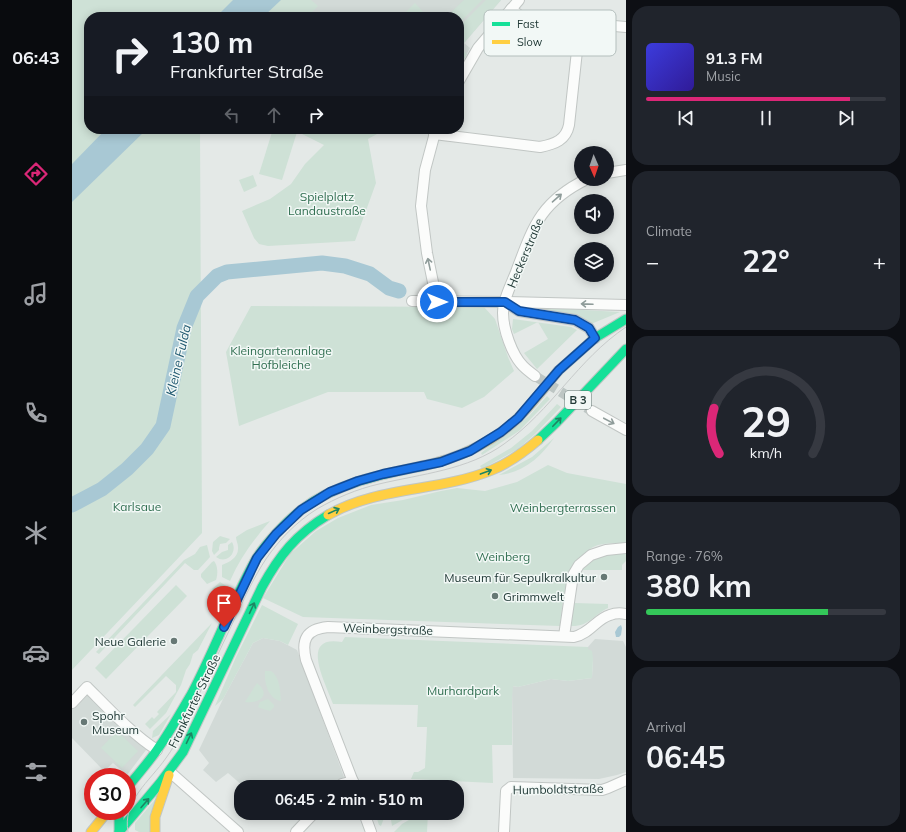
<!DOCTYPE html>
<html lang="en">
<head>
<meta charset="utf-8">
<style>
  :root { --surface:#171b24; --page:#20242c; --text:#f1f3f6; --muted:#9ea1a6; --line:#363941; --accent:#db2777 }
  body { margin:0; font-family:Mulish,sans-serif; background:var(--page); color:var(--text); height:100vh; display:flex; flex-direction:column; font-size:15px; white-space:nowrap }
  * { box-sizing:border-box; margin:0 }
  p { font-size:13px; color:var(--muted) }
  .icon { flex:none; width:22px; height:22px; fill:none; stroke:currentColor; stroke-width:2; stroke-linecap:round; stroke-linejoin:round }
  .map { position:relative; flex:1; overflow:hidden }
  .sheet { display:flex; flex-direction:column; gap:6px; padding:6px; background:#0d0f14; width:280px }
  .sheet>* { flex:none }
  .hud { position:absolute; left:12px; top:12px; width:380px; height:122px; border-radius:16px; box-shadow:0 2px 10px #0003; background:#171b24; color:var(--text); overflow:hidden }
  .needle { width:26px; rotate:178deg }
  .tools { position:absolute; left:502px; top:146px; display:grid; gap:8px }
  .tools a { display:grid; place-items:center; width:40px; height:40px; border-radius:50%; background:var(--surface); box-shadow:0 2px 10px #0003; font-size:20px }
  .speed { position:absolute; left:12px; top:768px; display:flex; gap:8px; font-size:20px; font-weight:700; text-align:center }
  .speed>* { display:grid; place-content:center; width:52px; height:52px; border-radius:50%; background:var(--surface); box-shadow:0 2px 10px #0003; line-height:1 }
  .speed .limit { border:6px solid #d22; background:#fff; color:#111 }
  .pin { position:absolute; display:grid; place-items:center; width:34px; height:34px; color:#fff; margin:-41px -17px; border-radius:50% 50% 50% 0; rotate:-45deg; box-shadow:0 0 4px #0007 }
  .pin .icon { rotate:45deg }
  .me { position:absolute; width:44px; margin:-22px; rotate:90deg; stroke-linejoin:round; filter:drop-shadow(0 0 3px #0008) }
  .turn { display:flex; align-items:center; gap:14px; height:84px; padding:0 20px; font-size:18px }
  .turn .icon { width:52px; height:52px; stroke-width:2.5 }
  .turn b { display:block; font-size:28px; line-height:34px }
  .lanes { display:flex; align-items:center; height:38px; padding:0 20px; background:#0003; justify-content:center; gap:20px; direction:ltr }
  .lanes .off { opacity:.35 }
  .big { font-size:30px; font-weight:700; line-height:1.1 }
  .sheet .card { flex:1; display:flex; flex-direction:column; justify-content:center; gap:6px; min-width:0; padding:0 14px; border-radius:16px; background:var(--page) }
  .sheet .dial { align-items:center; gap:0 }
  .dial svg { height:104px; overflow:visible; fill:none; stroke:var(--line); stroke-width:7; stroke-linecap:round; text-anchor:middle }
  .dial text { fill:var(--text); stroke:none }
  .song { display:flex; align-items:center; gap:12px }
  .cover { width:48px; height:48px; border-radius:6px; background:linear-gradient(135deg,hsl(240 70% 55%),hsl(250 70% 35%)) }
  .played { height:4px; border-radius:2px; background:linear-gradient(90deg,var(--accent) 85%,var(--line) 85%) }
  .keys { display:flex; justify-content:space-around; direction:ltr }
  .heat { display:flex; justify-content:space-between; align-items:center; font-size:22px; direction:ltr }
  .charge { height:6px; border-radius:3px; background:linear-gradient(90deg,#34c759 76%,var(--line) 0) }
  .trip { position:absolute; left:162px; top:780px; width:230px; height:40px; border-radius:16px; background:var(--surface); box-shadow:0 2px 10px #0003; font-weight:700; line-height:40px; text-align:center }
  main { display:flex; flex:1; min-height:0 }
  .tabs { display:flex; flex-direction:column; width:72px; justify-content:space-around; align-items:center; background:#090b0e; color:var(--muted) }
  .tabs .icon { width:28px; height:28px }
  .tabs .selected { color:var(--accent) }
  .tabs b { font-size:18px; color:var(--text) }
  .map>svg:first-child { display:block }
</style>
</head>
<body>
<main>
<nav class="tabs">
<b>06:43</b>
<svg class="icon selected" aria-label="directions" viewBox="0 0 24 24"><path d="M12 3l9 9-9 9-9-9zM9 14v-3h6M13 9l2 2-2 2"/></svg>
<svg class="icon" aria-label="music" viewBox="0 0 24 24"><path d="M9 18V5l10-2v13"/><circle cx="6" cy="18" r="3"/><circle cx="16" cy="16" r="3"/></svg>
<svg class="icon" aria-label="phone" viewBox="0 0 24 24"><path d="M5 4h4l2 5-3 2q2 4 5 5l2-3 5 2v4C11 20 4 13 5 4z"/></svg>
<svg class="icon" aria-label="climate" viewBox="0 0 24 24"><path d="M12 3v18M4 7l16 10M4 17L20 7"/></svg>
<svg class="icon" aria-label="car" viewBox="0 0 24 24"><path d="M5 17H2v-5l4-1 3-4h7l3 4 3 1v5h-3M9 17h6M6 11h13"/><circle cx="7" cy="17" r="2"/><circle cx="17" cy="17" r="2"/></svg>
<svg class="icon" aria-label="filters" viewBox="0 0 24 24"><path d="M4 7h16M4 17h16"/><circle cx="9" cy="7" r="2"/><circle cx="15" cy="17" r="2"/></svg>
</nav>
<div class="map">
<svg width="554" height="832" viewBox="0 0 554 832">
  <rect width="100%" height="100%" fill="#e4e9e7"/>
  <g fill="#d2dad7">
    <path d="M232,0H429L392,43L398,48L387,68V17H216Z"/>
    <path d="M191,638L208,641L225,650L272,777L261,787H172L156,773L144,782L131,770L137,763L127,750L151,699L181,643Z"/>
    <path d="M523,639L551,641L554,647V772L545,775L527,779L441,778L440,686L446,687L479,679L496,681L520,678L521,659L516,650V647Z"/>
    <path d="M15,687L77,746L55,775L41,763L32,771L0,738V703Z"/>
  </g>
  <g fill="#cee1d6">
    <path d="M0,0H239L246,6L235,17H17V129H128L130,533L0,670Z"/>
    <path d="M392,0H410L387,23V17H374Z"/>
    <path d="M414,0H429L392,43L387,38V27Z"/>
    <path d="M343,3L353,14L350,17H329Z"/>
    <path d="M387,47L395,54L387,68Z"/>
    <path d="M201,129H215L225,132L210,180L187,174Z"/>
    <path d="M220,129H287L290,132L300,129H314L296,139L304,183L283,241L196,246L187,244L182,238L170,211L198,199L219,184L233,164L252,145Z"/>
    <path d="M181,175L185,186L172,192L167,180Z"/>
    <path d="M179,306L412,307L423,319L436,357L442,371L412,397L390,408L355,399L352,392H256L167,426L154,352Z"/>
    <path d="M458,307L548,312L519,324L510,318Z"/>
    <path d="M441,319L499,327L505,330L465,369L452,353L476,339L466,322L442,334L440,329Z"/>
    <path d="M475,396L478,399L447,431L410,455L409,453L457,416Z"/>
    <path d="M485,404L489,407L463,434L446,449L410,469L408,466L439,448L460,431Z"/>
    <path d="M482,438C469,457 451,473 427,475L460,457Z"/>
    <path d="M476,465L495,473L554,484V543C545,543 535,543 526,545C513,549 500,567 496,580C491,594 490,611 488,626L231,617L191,598L218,554L244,531L266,518L299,505L331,500L369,491L385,488L413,491L445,482Z"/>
    <path d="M198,521C182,539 168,558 158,581L150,577V565C158,562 167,557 166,547C166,544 164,540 164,537L175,530Z"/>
    <path d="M148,536L158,539L154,543L148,544L147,548V550L142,555L140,551L141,542Z"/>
    <path d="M160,542C166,552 155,565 144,557L150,552L156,550V545Z"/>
    <path d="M135,545L138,557L126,570H122L113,563L27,654L24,652L112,560L123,554L128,547Z"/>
    <path d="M533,554H554V561L550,565V570H510C514,560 524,557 533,554Z"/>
    <path d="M142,561C146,566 146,574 144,580L135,584L129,577V574L140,562Z"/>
    <path d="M148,582L156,587L150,598L140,589Z"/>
    <path d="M104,585L115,596L34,679L23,668Z"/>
    <path d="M502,603L536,604V608C521,615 517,627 498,626Z"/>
    <path d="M190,605L226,624L216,645L208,641L191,638L181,643L151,699L143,706L164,657Z"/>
    <path d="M140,623L126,650L121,654L118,664L114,670L109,685L94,713L78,729L73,724L80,717L82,719L87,714L85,712L104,692V685L94,676L63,707L61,705Z"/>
    <path d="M273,637L516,647V649L520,651L521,659L520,678L496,681L479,679L446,687L441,686L440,697V745H420L421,783L339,779L342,772H346L353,768L355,727H345L346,705L261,704C254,684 226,634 270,642Z"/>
    <path d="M193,671H199C208,677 208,690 209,701C196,699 192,682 193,671Z"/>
    <path d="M185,683C200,695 187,704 173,702Z"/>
    <path d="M196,699L202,705V707L198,711L188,708L186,707L188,702Z"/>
    <path d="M99,714L87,735L80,738L81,731Z"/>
    <path d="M45,731L66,751L50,768L29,748Z"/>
    <path d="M86,796L78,832H67L63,830V823Z"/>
    <path d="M303,813H314L309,826L307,825Z"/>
    <path d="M322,813H343L320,826L319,820Z"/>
    <path d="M349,813H356L355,832H322L330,824Z"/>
  </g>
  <g fill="#a8c8d4">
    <path d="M161,0H209L191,17H144Z"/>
    <path d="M34,129H75L0,202V164Z"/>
    <path d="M549,625L550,628L549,635L547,637H544L543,632L546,627Z"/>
  </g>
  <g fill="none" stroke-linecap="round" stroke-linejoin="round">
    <path stroke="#a8c8d4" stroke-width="15" d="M0,505L30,489L55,469L75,449L91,426L112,328L125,296L145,276L155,272L250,263L273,266L298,274L317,288L327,291"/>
    <path stroke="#bdc6c4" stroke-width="10" stroke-dasharray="10 5" stroke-linecap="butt" d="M463,376L520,411"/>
    <g stroke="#c1c6c4" stroke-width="12">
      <g id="street">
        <path d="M439,9L451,18L554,27"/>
        <path d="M387,81L406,48L447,0"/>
        <path d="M364,129L353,170L349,206L355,253L365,302"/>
        <path d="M362,134L468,147C483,144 494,140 497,125L508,23"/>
        <path d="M535,173L554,170"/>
        <path d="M340,301L433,302L554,305"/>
        <path d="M433,302L447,311L503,320L517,328L523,338"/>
        <path d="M463,376C459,373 455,370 451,366C440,355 431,329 431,313C431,300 439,285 444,272C461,227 468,202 515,179"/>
        <path d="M520,411L554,430"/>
        <path d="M492,636L501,575L507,565L519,555L534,550L554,548"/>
        <path d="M0,703L15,687C35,707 61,735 85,750"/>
        <path d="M98,772L166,832"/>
        <path d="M267,787L270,784L281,781"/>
        <path d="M283,787L234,660C229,640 234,629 256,627L502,637C519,633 524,619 538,615C543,613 549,613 554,614"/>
        <path d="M292,813L299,832"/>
        <path d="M224,832L242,813"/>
        <path d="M432,832L434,791L439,787L530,790L536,788L554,780"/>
      </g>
    </g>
    <g stroke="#c0c6c4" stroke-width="11">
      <g id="fast">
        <path d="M486,371L523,338L554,319"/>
        <path d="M466,440L485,422L554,349"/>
        <path d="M55,788C65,775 76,763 85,750C98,732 109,712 120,693C143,649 160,602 184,559C194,543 214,522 229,510C264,483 308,475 350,466"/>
        <path d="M47,811V832"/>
        <path d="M47,832L88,783L111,752L190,587C207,556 224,534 256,515"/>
      </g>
    </g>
    <g stroke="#c0c6c4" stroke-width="11">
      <g id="slow">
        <path d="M350,466C385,459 420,443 446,418C460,404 473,387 486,371"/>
        <path d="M256,515C306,486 367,492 420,470C437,463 452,452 466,440"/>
        <path d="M19,832L36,811"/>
        <path d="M83,832V817L97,775"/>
      </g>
    </g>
    <use href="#street" stroke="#fbfcfb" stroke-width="10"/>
    <use href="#fast" stroke="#16e098" stroke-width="9"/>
    <use href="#slow" stroke="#ffcf43" stroke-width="9"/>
    <path stroke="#c7caca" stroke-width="1" d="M56,832C50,801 78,781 94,758C106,742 113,723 122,705C136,675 150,646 164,616C173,597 182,577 194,559C207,540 224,522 245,509C264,498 285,489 307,484C349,474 396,470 432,444C480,410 505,360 554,327"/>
  </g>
  <defs><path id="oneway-shaft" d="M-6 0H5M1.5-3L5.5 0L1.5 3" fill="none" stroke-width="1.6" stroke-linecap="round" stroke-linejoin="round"/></defs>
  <g stroke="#8f9c9a">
    <use href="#oneway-shaft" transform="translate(485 198) rotate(-41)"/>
    <use href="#oneway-shaft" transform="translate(357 264) rotate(-102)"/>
    <use href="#oneway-shaft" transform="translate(515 304) rotate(-178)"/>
    <use href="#oneway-shaft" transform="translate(537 421) rotate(28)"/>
  </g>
  <g stroke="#1d8563">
    <use href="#oneway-shaft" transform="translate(485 422) rotate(-46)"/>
    <use href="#oneway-shaft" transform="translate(414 472) rotate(-20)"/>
    <use href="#oneway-shaft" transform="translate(262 511) rotate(-25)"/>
    <use href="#oneway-shaft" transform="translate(180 608) rotate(-65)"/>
    <use href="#oneway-shaft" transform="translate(117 738) rotate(-64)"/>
    <use href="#oneway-shaft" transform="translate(73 803) rotate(-49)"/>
  </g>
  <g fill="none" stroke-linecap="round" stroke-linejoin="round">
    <g stroke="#114b97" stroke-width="10">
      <path id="route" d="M152,627L185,558L204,534L229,510L258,492L286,481L311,474L369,462L398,451L429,432L446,418L487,370L523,338L517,328L503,320L447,311L433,302H365"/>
    </g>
    <use href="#route" stroke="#1a73e8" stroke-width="7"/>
  </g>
  <g fill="#677875" stroke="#f2f8f6" stroke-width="1.5">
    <circle cx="532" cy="577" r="4"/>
    <circle cx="423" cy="596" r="4"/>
    <circle cx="102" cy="641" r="4"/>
    <circle cx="12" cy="722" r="4"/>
  </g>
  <g text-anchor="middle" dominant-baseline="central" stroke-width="3" stroke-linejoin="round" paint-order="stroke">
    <rect fill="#f2f8f6" stroke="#617471" stroke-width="1" x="493" y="391" width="26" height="18" rx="3"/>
    <g font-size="11" font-weight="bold" fill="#233b38">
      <text x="506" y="400">B 3</text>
    </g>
    <g font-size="12" fill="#316f51" stroke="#f2f8f6">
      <text x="255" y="196">Spielplatz<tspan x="255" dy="14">Landaustraße</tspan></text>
      <text x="209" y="350">Kleingartenanlage<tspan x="209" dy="14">Hofbleiche</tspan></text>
      <text x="65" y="506">Karlsaue</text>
      <text x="491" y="507">Weinbergterrassen</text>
      <text x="431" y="556">Weinberg</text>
      <text x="391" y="690">Murhardpark</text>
    </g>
    <g font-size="12" fill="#233b38" stroke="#f2f8f6">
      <text transform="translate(453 253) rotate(-67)">Heckerstraße</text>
      <text transform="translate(316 629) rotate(2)">Weinbergstraße</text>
      <text transform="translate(122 701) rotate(-64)">Frankfurter Straße</text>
      <text transform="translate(486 789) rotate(-1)">Humboldtstraße</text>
    </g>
    <g font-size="12" fill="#233b38" stroke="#f2f8f6" text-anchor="end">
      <text x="524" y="577">Museum für Sepulkralkultur</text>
      <text x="431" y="596" text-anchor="start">Grimmwelt</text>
      <text x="94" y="641">Neue Galerie</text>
      <text x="20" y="715" text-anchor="start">Spohr<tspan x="20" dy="14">Museum</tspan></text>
    </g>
    <g font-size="13" font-style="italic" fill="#225a72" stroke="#f2f8f6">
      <text transform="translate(106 360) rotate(-77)">Kleine Fulda</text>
    </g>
  </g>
  <rect x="412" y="10" width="132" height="46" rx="6" fill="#f2f8f6" stroke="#b4bfbd" stroke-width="1"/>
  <rect x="420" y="22" width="18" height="4" fill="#16e098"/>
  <rect x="420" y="40" width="18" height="4" fill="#ffcf43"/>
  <g font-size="11" fill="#233b38">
    <text x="445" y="28">Fast</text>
    <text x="445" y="46">Slow</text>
  </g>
</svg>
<div class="tools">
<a><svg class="needle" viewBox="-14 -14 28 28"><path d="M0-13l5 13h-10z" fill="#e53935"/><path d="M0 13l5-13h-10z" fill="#9ea1a6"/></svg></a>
<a><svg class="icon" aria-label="sound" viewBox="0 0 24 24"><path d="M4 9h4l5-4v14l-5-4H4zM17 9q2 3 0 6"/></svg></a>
<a><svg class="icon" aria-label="layers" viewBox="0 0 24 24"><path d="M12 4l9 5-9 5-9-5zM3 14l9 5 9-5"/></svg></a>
</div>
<div class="speed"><div class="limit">30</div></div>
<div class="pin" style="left:152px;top:627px;background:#d93025"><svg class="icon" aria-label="arrive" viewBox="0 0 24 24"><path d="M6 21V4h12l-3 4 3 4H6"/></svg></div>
<svg class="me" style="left:365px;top:302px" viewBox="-20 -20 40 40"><circle r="17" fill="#1a73e8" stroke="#fff" stroke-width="3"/><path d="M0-11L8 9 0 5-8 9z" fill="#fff"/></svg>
<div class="trip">06:45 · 2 min · 510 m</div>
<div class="hud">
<div class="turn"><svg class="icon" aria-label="right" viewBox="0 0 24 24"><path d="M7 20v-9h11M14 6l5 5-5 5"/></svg><div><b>130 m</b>Frankfurter Straße</div></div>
<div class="lanes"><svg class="icon off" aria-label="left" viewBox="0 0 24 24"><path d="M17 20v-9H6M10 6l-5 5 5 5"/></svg><svg class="icon off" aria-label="ahead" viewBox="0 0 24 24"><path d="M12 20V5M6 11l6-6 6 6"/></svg><svg class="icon" aria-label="right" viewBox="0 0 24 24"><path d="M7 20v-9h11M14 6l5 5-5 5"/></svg></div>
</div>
</div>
<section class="sheet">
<div class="card">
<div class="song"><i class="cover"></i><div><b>91.3 FM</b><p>Music</p></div></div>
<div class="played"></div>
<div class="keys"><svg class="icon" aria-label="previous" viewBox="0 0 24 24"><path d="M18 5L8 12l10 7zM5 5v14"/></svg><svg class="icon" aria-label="pause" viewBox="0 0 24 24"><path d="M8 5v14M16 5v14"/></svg><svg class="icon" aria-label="next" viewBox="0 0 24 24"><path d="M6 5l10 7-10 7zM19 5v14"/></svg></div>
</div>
<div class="card"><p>Climate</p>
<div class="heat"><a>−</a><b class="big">22°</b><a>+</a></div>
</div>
<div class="card dial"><svg viewBox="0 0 100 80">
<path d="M14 69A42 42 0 1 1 86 69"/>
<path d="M14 69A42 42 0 0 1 10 34" stroke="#db2777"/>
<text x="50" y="56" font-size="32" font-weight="700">29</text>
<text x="50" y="72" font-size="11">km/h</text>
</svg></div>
<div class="card"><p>Range · 76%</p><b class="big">380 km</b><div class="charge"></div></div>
<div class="card"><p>Arrival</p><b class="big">06:45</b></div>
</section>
</main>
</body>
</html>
